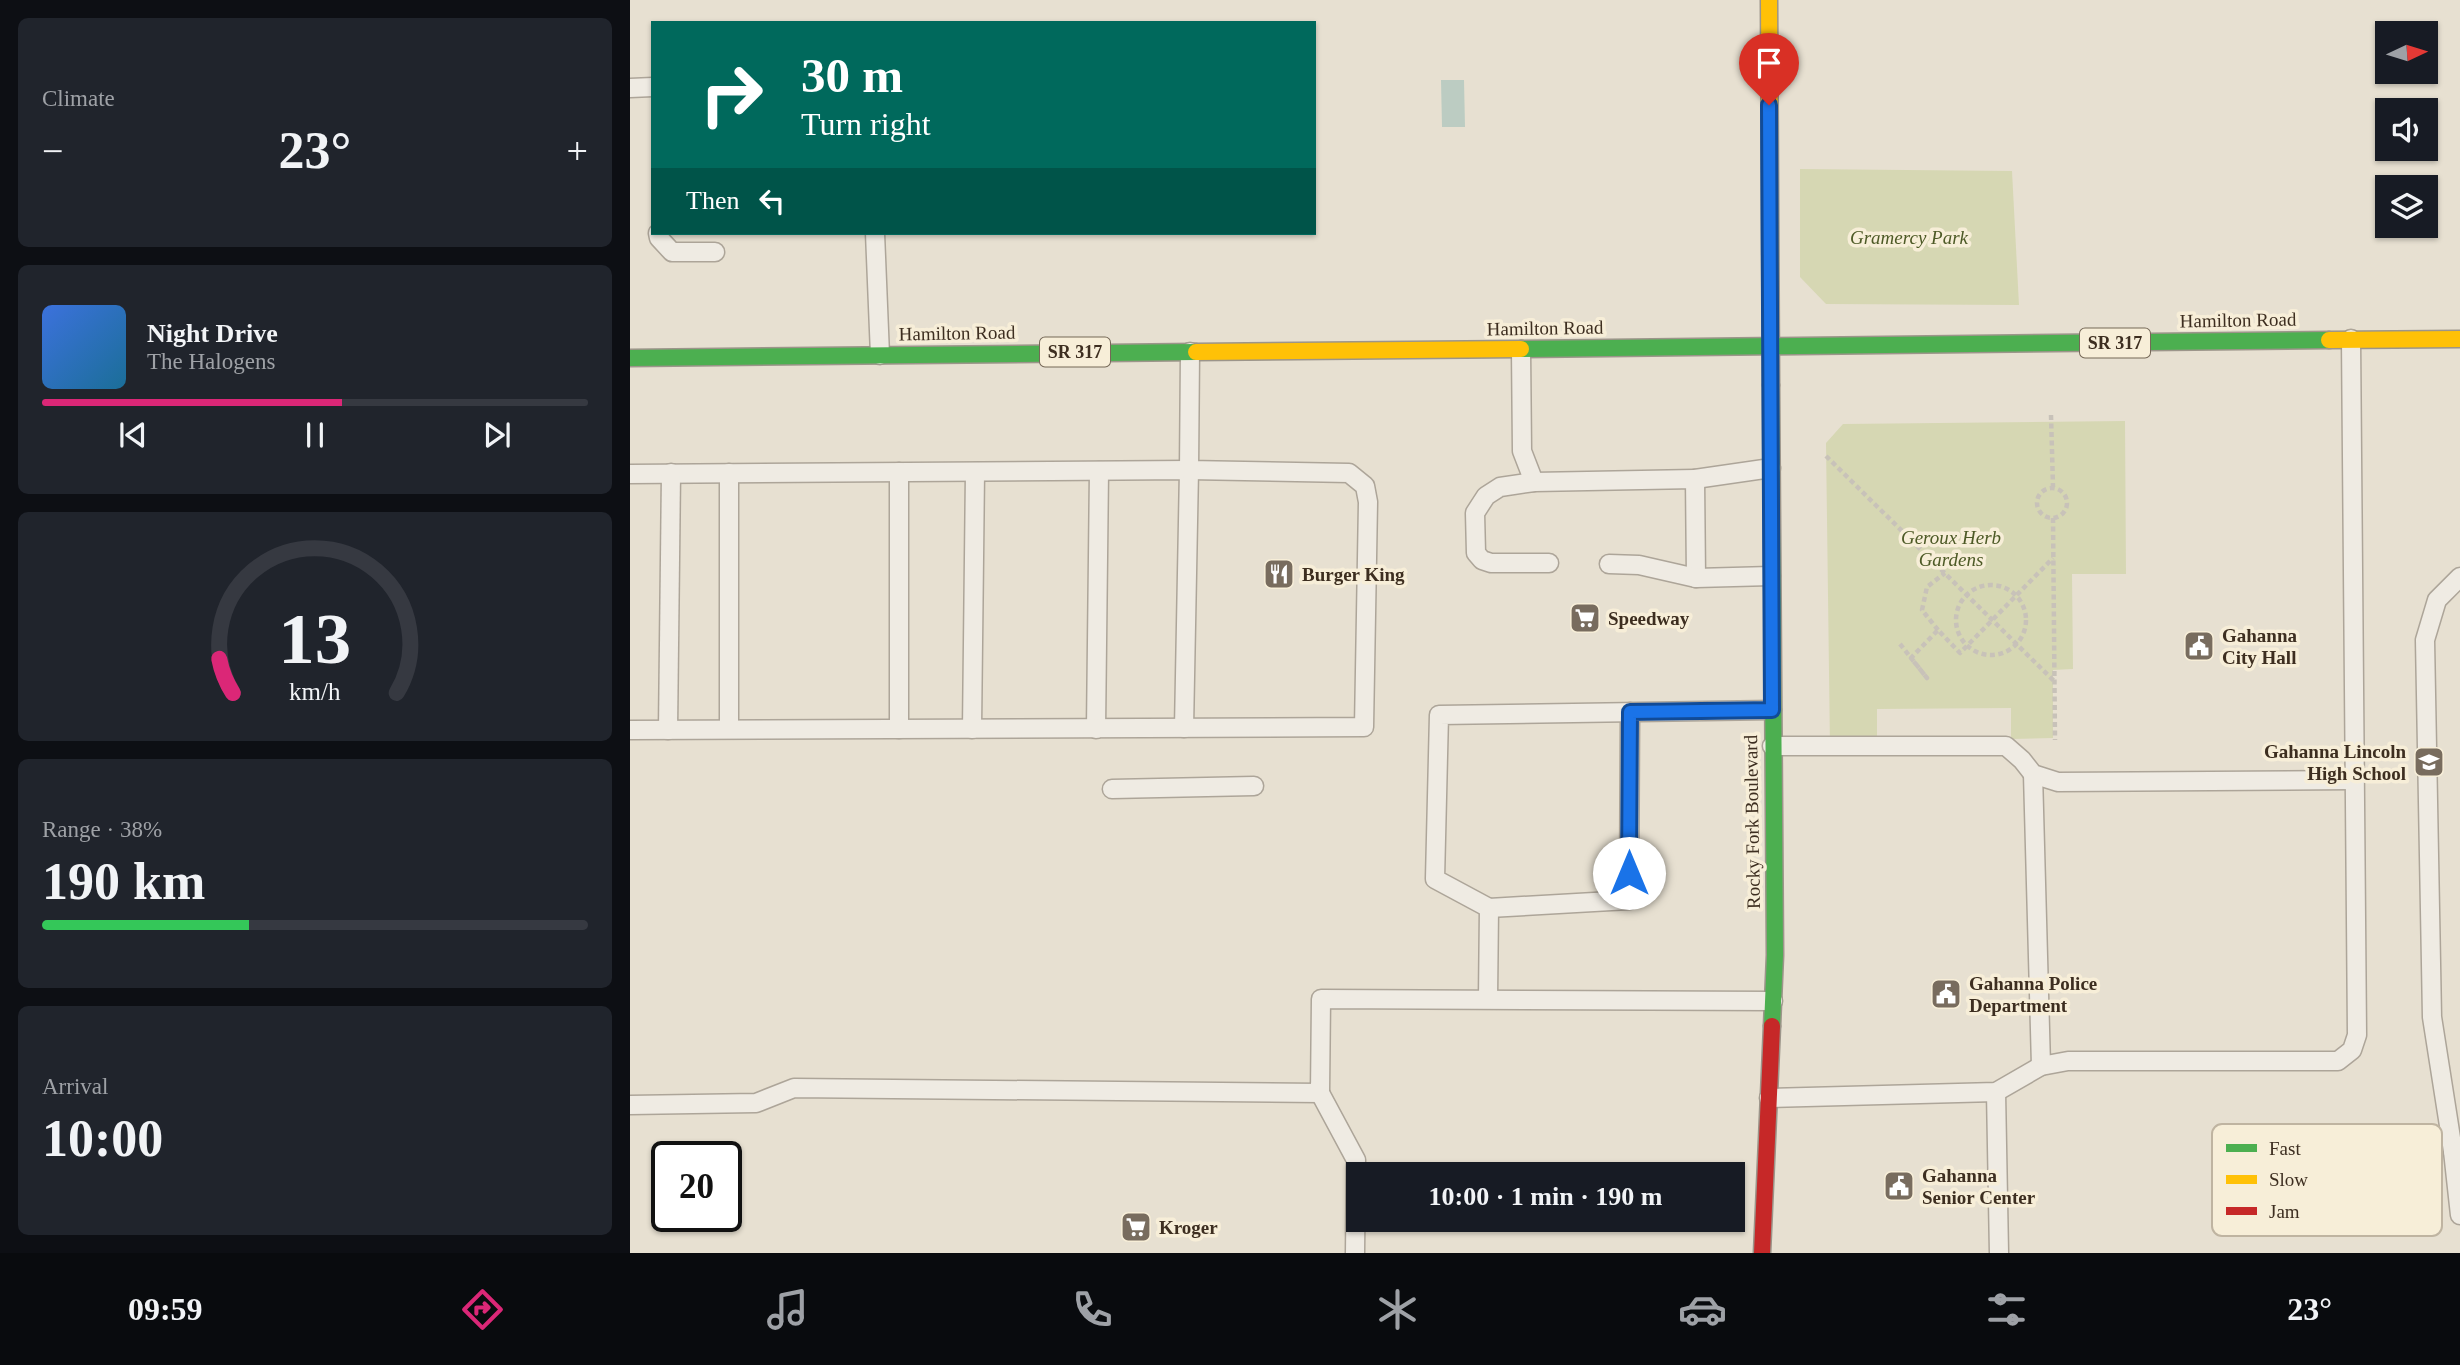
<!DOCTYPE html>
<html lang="en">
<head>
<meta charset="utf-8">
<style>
  :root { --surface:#171b24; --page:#20242c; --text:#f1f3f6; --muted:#9ea1a6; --line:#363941; --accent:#db2777 }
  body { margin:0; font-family:Georgia,serif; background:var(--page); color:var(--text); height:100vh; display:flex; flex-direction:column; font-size:26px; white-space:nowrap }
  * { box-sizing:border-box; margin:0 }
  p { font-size:23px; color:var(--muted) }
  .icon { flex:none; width:38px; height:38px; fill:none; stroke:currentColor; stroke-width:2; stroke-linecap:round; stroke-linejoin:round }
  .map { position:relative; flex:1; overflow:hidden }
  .panel { display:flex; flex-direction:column; gap:18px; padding:18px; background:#0d0f14; width:630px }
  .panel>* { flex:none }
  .banner { position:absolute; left:21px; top:21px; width:665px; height:214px; border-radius:0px; box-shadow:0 2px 5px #0004; background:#00695c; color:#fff; overflow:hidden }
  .needle { width:46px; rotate:86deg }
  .fabs { position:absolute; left:1745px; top:21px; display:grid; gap:14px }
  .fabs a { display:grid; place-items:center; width:63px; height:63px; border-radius:0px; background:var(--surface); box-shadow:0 2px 5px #0004; font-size:35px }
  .speed { position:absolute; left:21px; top:1141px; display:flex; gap:14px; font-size:35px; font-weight:700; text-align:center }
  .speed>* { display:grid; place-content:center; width:91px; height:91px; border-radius:50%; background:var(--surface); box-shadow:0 2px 5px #0004; line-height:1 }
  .speed .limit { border:4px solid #111; border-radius:10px; background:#fff; color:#111 }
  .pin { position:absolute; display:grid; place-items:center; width:60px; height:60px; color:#fff; margin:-72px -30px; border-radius:50% 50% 50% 0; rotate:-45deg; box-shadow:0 0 7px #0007 }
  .pin .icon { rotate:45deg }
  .me { position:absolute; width:77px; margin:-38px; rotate:0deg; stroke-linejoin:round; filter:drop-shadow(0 0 5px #0008) }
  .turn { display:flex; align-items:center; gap:24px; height:147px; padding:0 35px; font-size:32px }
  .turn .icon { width:91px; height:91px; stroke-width:2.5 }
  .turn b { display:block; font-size:49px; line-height:60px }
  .then { display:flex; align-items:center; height:66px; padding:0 35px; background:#0003; gap:14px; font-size:26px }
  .big { font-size:52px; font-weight:600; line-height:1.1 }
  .panel .widget { flex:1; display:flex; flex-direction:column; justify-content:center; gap:10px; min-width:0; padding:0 24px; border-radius:10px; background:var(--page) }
  .panel .dial { align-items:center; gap:0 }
  .dial svg { height:182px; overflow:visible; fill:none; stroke:var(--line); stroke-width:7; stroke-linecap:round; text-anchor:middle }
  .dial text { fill:var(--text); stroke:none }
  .song { display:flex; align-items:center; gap:21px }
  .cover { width:84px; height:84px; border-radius:10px; background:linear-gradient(135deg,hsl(220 70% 55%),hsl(200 70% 35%)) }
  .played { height:7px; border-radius:4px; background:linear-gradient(90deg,var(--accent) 55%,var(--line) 55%) }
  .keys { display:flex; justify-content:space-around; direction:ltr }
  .heat { display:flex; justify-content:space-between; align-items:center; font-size:38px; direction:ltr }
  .charge { height:10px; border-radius:5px; background:linear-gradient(90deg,#34c759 38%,var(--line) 0) }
  .trip { position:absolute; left:716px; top:1162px; width:399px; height:70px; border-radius:0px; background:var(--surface); box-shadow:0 2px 5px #0004; font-weight:600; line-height:70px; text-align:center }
  .tabs { display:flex; height:112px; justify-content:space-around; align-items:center; background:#090b0e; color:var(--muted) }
  .tabs .icon { width:49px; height:49px }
  .tabs .current { color:var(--accent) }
  .tabs b { font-size:32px; color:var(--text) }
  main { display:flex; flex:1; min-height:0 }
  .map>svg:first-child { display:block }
</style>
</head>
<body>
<main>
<section class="panel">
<div class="widget"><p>Climate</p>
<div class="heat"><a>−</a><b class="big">23°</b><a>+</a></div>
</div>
<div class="widget">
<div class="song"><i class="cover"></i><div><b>Night Drive</b><p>The Halogens</p></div></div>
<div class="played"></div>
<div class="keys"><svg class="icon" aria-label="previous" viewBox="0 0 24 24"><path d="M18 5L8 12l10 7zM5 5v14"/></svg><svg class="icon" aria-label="pause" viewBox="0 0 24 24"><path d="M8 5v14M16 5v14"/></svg><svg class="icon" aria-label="next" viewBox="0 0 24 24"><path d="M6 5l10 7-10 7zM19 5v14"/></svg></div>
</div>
<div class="widget dial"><svg viewBox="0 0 100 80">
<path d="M14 69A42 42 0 1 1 86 69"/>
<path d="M14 69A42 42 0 0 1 8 54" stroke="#db2777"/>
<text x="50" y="56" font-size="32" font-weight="700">13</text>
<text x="50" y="72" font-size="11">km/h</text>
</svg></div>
<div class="widget"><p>Range · 38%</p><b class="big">190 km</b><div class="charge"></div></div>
<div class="widget"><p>Arrival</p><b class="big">10:00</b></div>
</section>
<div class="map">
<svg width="1830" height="1253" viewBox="0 0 1830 1253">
  <rect width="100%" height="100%" fill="#e7e0d1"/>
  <g fill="#d6d7b3">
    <path d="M1170,169L1382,171L1389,305L1196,304L1170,277Z"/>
    <path d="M1495,421L1496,574H1442L1443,669L1423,670V738L1381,739V708L1247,709V746L1200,747L1196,443L1213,424Z"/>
  </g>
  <path fill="#bcccc2" d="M834,80L835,127H812L811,80Z"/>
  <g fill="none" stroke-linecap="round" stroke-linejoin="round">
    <g stroke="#ada599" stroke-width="21">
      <g id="lane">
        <path d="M0,88L23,87"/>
        <path d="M28,233L29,238L42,252H85"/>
        <path d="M245,233L250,355"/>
        <path d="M891,350L892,451L904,482"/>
        <path d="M99,473V729"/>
        <path d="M0,474L559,470L554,728"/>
        <path d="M1065,479L1141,468"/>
        <path d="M919,563H861L852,560L846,553L845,513L856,496L870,487L904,482L1065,479L1066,578"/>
        <path d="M979,564L1009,565L1066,578L1141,576"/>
        <path d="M1830,577L1807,600L1795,640L1802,1017L1823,1151L1830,1152"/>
        <path d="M269,729V472"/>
        <path d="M342,729L345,472"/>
        <path d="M466,729L469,471"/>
        <path d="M0,730L734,727L738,502L735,486L719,473L559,470L560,352"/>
        <path d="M38,730L41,473"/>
        <path d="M1142,746H1376L1392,760L1403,774L1428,782L1725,780"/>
        <path d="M1403,774L1411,1066"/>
        <path d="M482,789L624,786"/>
        <path d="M859,908L999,900L1000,712"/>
        <path d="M858,999L859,908L805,879L809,715L1142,710"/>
        <path d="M1366,1092L1369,1253"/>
        <path d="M690,1093L726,1160L725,1253"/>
        <path d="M1139,1098L1366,1092L1411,1066L1438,1061H1708L1722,1050L1727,1035L1721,339"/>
        <path d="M0,1105L126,1103L164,1088L690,1093L691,999L1143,1001"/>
        <path d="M1823,1151L1830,1215"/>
      </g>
    </g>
    <g stroke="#9c958a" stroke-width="19">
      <g id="fast">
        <path d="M891,349L1699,340"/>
        <path d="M0,358L566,352"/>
        <path d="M1141,385L1145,955L1142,1026"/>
      </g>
    </g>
    <g stroke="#9c958a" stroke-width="19">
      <g id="slow">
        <path d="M1139,0L1141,385"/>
        <path d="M1699,340L1830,339"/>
        <path d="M566,352L891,349"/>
      </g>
    </g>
    <g stroke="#9c958a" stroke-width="19">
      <path id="jam" d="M1132,1253L1142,1026"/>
    </g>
    <g stroke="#c8c2b9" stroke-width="4.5" stroke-dasharray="5 3.5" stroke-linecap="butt">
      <path d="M1421,415L1423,487"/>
      <path d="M1196,456L1424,681"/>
      <circle cx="1422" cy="503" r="15"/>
      <path d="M1423,518L1425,740"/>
      <circle cx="1361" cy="620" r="35"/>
      <path d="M1308,630L1292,610L1297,587L1315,573"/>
      <path d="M1270,644L1297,678L1281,658L1308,630L1330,653L1423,558"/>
    </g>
    <use href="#lane" stroke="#efebe3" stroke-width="18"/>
    <use href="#fast" stroke="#4caf50" stroke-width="16"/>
    <use href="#slow" stroke="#ffc107" stroke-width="16"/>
    <use href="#jam" stroke="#c62828" stroke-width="16"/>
  </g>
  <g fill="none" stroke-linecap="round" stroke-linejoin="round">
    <g stroke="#114b97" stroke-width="18">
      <path id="route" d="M999,873L1000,712L1142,710L1139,105"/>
    </g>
    <use href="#route" stroke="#1a73e8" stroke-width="12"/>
  </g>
  <defs>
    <g id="restaurant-square" transform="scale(1.575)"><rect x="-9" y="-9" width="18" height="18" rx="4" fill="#786c5e" stroke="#f7eed8"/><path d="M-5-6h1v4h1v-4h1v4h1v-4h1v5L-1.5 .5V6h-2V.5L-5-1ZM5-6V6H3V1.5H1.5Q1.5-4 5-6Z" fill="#fff"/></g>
    <g id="supermarket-square" transform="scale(1.575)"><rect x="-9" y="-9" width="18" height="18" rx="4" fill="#786c5e" stroke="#f7eed8"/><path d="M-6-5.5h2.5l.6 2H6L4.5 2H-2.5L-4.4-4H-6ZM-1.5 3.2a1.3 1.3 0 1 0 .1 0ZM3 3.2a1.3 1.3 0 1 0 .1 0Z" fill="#fff"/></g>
    <g id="civic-square" transform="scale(1.575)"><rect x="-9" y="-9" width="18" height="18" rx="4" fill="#786c5e" stroke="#f7eed8"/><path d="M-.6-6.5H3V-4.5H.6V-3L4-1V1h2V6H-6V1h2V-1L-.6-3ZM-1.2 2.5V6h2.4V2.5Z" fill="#fff"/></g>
    <g id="school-square" transform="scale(1.575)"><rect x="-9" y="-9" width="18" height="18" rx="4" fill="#786c5e" stroke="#f7eed8"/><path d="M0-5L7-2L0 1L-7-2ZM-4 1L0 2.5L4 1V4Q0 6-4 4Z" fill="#fff"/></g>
  </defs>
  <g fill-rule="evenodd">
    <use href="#restaurant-square" x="649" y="574"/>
    <use href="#supermarket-square" x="955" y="618"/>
    <use href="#civic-square" x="1569" y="646"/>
    <use href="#school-square" x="1799" y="762"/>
    <use href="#civic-square" x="1316" y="994"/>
    <use href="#civic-square" x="1269" y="1186"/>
    <use href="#supermarket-square" x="506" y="1227"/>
  </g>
  <g text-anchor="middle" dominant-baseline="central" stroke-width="7" stroke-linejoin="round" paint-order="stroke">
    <g fill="#f7eed8" stroke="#756857" stroke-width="2">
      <rect x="1450" y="328.5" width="70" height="29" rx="5"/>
      <rect x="410" y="337.5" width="70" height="29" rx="5"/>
    </g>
    <g font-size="18" font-weight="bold" fill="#3d2e20">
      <text x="1485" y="343">SR 317</text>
      <text x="445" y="352">SR 317</text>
    </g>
    <g font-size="19" font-style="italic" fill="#4d5a26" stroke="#f7eed8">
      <text x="1279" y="237">Gramercy Park</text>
      <text x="1321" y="537">Geroux Herb<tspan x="1321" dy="22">Gardens</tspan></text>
    </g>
    <g font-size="19" fill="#3d2e20" stroke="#f7eed8">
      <text transform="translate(1608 320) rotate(-1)">Hamilton Road</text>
      <text transform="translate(915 328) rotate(-1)">Hamilton Road</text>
      <text transform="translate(327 333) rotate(-1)">Hamilton Road</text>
      <text transform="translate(1122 822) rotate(-91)">Rocky Fork Boulevard</text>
    </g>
    <g font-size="19" font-weight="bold" fill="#3d2e20" stroke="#f7eed8" text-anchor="start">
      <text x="672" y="574">Burger King</text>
      <text x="978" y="618">Speedway</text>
      <text x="1592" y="635">Gahanna<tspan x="1592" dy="22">City Hall</tspan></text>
      <text x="1776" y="751" text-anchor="end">Gahanna Lincoln<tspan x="1776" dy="22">High School</tspan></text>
      <text x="1339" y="983">Gahanna Police<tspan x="1339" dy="22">Department</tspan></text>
      <text x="1292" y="1175">Gahanna<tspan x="1292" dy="22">Senior Center</tspan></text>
      <text x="529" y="1227">Kroger</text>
    </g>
  </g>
  <rect x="1582" y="1124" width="230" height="112" rx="10" fill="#f7eed8" stroke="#bfb4a1" stroke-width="2"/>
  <rect x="1596" y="1144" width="31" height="8" fill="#4caf50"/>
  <rect x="1596" y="1175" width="31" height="9" fill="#ffc107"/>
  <rect x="1596" y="1207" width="31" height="8" fill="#c62828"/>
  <g font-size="19" fill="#3d2e20">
    <text x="1639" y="1155">Fast</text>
    <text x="1639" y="1186">Slow</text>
    <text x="1639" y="1218">Jam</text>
  </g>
</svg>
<div class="fabs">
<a><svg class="needle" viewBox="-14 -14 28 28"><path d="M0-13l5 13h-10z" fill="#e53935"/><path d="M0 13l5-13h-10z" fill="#9ea1a6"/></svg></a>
<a><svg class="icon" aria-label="sound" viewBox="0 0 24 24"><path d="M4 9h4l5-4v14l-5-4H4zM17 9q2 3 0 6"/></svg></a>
<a><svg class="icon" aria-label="layers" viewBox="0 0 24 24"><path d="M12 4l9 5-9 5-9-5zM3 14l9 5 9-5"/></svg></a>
</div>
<div class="speed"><div class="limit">20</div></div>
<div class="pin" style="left:1139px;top:105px;background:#d93025"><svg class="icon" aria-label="arrive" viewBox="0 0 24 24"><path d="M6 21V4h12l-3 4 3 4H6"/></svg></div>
<svg class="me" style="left:999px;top:873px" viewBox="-20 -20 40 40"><circle r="19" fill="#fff"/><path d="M0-13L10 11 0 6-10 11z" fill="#1a73e8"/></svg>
<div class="trip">10:00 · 1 min · 190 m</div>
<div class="banner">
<div class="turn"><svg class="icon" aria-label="right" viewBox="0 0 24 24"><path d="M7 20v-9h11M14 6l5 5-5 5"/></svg><div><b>30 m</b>Turn right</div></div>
<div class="then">Then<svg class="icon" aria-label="left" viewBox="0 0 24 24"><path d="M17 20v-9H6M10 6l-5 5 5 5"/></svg></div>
</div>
</div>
</main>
<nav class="tabs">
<b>09:59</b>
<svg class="icon current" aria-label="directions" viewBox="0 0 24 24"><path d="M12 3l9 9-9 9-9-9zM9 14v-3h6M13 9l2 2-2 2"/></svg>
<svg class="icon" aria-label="music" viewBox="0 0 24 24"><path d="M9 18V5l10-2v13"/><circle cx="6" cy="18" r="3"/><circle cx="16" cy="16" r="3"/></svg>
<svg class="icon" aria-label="phone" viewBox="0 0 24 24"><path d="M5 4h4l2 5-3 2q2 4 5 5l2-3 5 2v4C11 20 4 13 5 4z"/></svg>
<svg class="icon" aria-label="climate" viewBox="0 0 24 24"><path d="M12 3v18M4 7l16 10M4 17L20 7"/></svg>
<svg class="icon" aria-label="car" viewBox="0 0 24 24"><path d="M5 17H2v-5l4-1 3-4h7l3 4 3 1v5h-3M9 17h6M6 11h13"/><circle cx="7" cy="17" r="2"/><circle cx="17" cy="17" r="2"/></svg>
<svg class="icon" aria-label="filters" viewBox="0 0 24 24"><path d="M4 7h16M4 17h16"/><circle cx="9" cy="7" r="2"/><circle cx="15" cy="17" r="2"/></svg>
<b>23°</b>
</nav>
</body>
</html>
